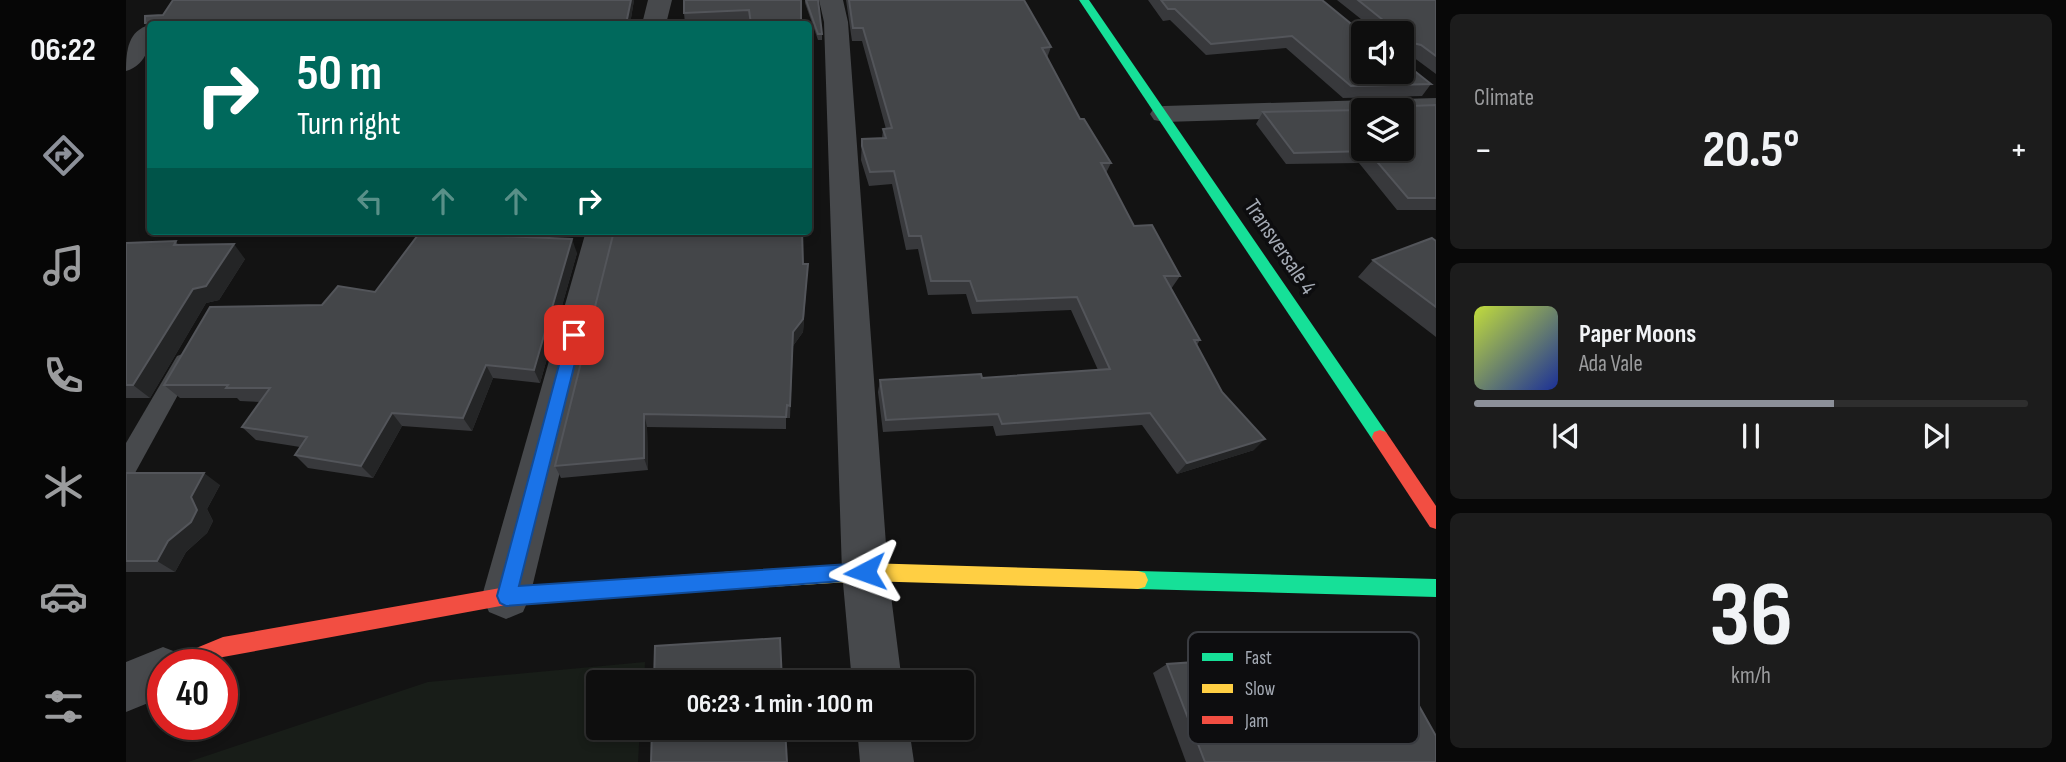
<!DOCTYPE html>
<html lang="en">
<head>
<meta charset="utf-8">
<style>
  :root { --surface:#0e0e0e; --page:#1c1c1c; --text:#f1f3f6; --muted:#9b9c9e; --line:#2e2e2e; --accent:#8c9099 }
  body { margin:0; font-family:"Sofia Sans Condensed",sans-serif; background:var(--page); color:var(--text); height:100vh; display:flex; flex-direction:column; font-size:26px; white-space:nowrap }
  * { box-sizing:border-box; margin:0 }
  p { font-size:23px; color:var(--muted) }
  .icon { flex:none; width:38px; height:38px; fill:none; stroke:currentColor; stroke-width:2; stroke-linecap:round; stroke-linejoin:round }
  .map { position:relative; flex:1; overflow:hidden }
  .drawer { display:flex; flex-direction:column; gap:14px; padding:14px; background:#080808; width:630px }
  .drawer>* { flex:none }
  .top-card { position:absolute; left:21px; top:21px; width:665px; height:214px; border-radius:7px; box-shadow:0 4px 10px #0003,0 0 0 2px var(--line); background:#00695c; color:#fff; overflow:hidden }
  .tools { position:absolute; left:1225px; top:21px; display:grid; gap:14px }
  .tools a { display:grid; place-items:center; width:63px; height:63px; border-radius:7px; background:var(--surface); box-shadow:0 4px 10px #0003,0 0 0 2px var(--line); font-size:35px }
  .speed { position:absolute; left:21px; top:649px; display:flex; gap:14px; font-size:35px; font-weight:700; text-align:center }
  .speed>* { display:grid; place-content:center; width:91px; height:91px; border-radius:50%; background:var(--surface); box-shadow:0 4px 10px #0003,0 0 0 2px var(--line); line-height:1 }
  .speed .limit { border:10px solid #d22; background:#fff; color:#111 }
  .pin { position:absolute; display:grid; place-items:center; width:60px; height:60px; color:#fff; margin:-30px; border-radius:14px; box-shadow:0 4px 10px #0006 }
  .me { position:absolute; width:77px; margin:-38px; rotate:266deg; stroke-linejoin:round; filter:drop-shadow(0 0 5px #0008) }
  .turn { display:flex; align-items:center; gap:24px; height:147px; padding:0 35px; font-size:32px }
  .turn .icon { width:91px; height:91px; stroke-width:2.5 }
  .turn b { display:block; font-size:49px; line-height:60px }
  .lanes { display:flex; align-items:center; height:66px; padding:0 35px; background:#0003; justify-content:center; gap:35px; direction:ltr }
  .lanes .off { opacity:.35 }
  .big { font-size:52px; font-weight:700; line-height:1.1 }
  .drawer .card { flex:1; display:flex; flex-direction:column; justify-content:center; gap:10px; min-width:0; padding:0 24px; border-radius:10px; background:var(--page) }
  .drawer .dial { align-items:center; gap:0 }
  .dial b { font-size:91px; line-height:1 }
  .song { display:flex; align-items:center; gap:21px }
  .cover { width:84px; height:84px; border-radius:10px; background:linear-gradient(135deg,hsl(70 70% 55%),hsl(230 70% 35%)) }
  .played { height:7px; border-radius:4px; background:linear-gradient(90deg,var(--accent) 65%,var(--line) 65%) }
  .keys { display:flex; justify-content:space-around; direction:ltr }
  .heat { display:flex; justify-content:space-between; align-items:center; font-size:38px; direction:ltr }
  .trip { position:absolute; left:460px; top:670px; width:388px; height:70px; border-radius:7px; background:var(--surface); box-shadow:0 4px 10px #0003,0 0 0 2px var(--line); font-weight:700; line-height:70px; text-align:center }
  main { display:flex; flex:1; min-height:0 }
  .dock { display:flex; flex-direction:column; width:126px; justify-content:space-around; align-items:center; background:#060606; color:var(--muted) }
  .dock .icon { width:49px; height:49px }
  .dock .on { color:var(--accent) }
  .dock b { font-size:32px; color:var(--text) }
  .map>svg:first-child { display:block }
</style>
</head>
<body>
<main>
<nav class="dock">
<b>06:22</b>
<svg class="icon on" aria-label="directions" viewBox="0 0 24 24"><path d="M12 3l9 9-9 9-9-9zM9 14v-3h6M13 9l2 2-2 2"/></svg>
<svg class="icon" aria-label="music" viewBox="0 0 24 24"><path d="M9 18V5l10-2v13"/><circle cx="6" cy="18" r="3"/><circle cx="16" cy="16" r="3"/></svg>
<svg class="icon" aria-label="phone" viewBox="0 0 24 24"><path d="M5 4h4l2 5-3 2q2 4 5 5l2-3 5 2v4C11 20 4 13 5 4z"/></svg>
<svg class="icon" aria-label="climate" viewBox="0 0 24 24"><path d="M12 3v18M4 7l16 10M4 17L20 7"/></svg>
<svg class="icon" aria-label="car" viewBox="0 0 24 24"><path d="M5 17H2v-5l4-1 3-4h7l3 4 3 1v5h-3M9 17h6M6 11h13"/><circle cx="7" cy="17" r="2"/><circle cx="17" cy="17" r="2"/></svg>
<svg class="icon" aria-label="filters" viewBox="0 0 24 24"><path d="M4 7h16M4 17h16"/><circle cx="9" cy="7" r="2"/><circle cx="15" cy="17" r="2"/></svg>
</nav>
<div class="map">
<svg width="1310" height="762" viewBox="0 0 1310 762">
  <rect width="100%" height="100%" fill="#131313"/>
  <path fill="#181d18" d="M519,662L518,682H472V728H514L512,762H62L302,682Z"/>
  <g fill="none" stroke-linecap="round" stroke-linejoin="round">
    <path fill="#47494c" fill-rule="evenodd" d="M59,353L67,356L70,362L9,473L0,476V443L51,356Z"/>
    <g fill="#47494c" fill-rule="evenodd">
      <path d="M522,0H546L540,24H516Z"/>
      <path d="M693,0H717L722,22L762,572L776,682H726L716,572L698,22Z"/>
      <path d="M24,25C26,43 21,65 0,71C0,51 2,30 24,25Z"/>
      <path d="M1310,98V114L1276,115V110H1237V116L1038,122L1028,120L1024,114L1028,108L1038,106Z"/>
      <path d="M460,231H492L404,596L397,612L380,619L363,612L356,596Z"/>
      <path d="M37,647L55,654L59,665H37V697L0,712V662Z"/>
      <path d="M731,728H783L788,762H734Z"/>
    </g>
    <g fill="#16e098" fill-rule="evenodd">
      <path d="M953,0H963L1260,432L1262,437L1260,442L1254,444L1248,442Z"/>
      <path d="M1012,571L1310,579V597L1012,589L1005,587L1002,580L1005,573Z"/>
    </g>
    <path fill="#ffcf43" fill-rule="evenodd" d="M739,563L1012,571L1019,573L1022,580L1019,587L1012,589L739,581L597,590L590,588L587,581L590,574L597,572Z"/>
    <g fill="#f24e42" fill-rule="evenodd">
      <path d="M1254,430L1260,432L1310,506V529L1304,527L1248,442L1246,437L1248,432Z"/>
      <path d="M597,572L604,574L607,581L604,588L597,590L380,605L97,657L78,665H43L46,658L97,637L380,587Z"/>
    </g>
  </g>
  <g fill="#38393c">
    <path d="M47,0H508L504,24H24V31L19,23L37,15Z"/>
    <path d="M675,0V24H559L558,13Z"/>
    <path d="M679,0H692L696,34V40H692L679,3Z"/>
    <path d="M720,0H898L925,47L921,58L954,119L985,163L980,173L1008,226L1054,276L1045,289L1074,340L1071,345L1128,450L1051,474L1016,425L870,436L867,426L757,432L752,392L754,380L856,378L972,370L945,310L846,314L840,294L802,295L792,249L780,250L766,184L743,186L735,160L736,139L756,138L757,129H760L736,41H726Z"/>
    <path d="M1022,0H1196L1234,31L1242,32L1245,27L1211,0H1310V74L1287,57L1282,56L1278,63L1305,84L1296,96L1217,98L1160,48L1080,55L1044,20L1037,21Z"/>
    <path d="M1248,101L1285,106L1310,105V210H1271L1233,163L1160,164L1130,124L1137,112L1241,110Z"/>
    <path d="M295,231H392L389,237L451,253L414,383L367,378L346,431L276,426L247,478L182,468L169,455L174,447L130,440L116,427L135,402L114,401L111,398H54L38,385L196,305L249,292Z"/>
    <path d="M50,241L52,245L119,259L93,300L80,303L24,398H0V243Z"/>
    <path d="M487,241L677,264L681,278L677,332L667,346L664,418H660V429L521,427L522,470L435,478L429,466Z"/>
    <path d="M1310,241V337L1232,277L1247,260Z"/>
    <path d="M0,473L94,485L81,509L87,521L81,533L60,552L49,572H0Z"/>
    <path d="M1041,664L1310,762H1060L1027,673Z"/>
  </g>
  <g fill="#242526">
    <path d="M505,0H508L504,24H500Z"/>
    <path d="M377,231H392L380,251L374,236Z"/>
    <path d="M446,239L451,253L414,383L408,370Z"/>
    <path d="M108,244L119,259L93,300L80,303L24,398L7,385L67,289Z"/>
    <path d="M681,278L677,332L667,346L664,418L667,332Z"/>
    <path d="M360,365L367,378L346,431L337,418Z"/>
    <path d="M266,413L276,426L247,478L235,466Z"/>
    <path d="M518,414L521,427L522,470L518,458Z"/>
    <path d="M1139,439L1128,450L1051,474L1061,463Z"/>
    <path d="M78,473L94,485L81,509L87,521L81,533L60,552L49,572L31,561Z"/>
  </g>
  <g fill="#444649" stroke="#53555a" stroke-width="2">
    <path d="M47,0H505L500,24H45L19,23V16L37,15Z"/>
    <path d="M558,0H675V24H625L623,10L558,13Z"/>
    <path d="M680,0H692L696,34H692Z"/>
    <path d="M723,0H898L925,47L916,48L954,119H958L985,163H975L1008,226L1026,225L1054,276H1038L1074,340H1068L1096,392L1139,439L1061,463L1024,413L876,424L872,414L760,420L754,380L855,374L856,378L984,369L951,297L851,301L844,281H805L795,236H783L768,171L744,172L736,146V139L760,138L757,129L766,128L737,28H727Z"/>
    <path d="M1035,0H1196L1234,31L1246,33L1247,24L1258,23L1257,20L1232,0H1310V56L1295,45L1283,42L1282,58L1276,61V33H1237V72H1276V61L1305,84L1225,86L1166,36L1085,44L1049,9H1042Z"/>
    <path d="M1248,101H1282L1285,106L1310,105V198H1282L1242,151L1168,153L1137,112L1237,110V149H1276V110H1251H1254L1248,105Z"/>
    <path d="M295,231H377L374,236L446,239L408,370L360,365L337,418L266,413L235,466L169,455L181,437L116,427L144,388H100L102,385H38L84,307L196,305L212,286L249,292Z"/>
    <path d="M488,231H676L677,264H682L677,319L667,332L664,406L661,405L660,417L518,414V458L429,466Z"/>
    <path d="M1306,238L1310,241V307L1247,260Z"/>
    <path d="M50,241L48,245L108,244L80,286L67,289L7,385H0V243Z"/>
    <path d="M0,473H78L65,497L71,510L65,522L42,541L31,561H0Z"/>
    <path d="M654,638L656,682H528L529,646Z"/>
    <path d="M1261,649L1310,736V762H1079L1041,664Z"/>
    <path d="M526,728H659L661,762H525Z"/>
  </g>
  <path fill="#1a73e8" stroke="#114b97" stroke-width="2" d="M448,330L456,335L393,586L739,563L745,566L748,572L745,579L380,606L374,603L371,596L441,335Z"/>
  <g text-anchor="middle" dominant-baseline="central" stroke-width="7" stroke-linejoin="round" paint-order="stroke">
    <g font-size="23" fill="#a4aab4" stroke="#0d0d0f">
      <text transform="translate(1154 247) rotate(56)">Transversale 4</text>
    </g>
  </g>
  <rect x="1062" y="632" width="231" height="112" rx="10" fill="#0d0d0f" stroke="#3a3c41" stroke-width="2"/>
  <rect x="1076" y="653" width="31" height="8" fill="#16e098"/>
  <rect x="1076" y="684" width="31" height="9" fill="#ffcf43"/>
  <rect x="1076" y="716" width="31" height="8" fill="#f24e42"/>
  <g font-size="19" fill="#a4aab4">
    <text x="1119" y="664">Fast</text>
    <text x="1119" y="695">Slow</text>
    <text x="1119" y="727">Jam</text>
  </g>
</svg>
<div class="tools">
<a><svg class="icon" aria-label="sound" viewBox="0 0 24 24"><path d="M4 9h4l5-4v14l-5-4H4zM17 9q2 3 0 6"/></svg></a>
<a><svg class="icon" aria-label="layers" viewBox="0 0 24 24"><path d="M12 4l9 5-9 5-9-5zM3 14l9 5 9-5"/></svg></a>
</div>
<div class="speed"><div class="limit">40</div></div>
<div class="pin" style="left:448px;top:335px;background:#d93025"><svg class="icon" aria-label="arrive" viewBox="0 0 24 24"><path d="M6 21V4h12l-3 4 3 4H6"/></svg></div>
<svg class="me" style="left:739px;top:572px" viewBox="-20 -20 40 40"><path d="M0-17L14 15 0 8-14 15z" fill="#1a73e8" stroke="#fff" stroke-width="4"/></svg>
<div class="trip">06:23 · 1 min · 100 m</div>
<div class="top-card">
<div class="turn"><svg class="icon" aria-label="right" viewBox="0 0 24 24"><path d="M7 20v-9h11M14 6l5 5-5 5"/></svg><div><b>50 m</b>Turn right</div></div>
<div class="lanes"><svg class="icon off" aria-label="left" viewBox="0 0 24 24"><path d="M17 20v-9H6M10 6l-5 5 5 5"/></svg><svg class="icon off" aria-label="ahead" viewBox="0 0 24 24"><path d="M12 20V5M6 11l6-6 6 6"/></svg><svg class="icon off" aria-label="ahead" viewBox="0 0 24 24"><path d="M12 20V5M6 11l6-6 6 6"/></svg><svg class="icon" aria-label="right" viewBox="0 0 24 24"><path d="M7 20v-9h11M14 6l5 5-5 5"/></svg></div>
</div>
</div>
<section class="drawer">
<div class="card"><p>Climate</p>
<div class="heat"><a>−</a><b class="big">20.5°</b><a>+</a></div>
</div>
<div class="card">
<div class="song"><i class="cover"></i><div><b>Paper Moons</b><p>Ada Vale</p></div></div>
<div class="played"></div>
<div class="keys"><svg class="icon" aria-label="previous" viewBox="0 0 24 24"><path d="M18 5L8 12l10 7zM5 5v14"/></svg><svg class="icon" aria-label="pause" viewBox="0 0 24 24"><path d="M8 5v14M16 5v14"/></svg><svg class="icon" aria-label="next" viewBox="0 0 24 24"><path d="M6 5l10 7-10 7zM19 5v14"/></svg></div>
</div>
<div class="card dial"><b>36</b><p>km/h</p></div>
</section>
</main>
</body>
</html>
